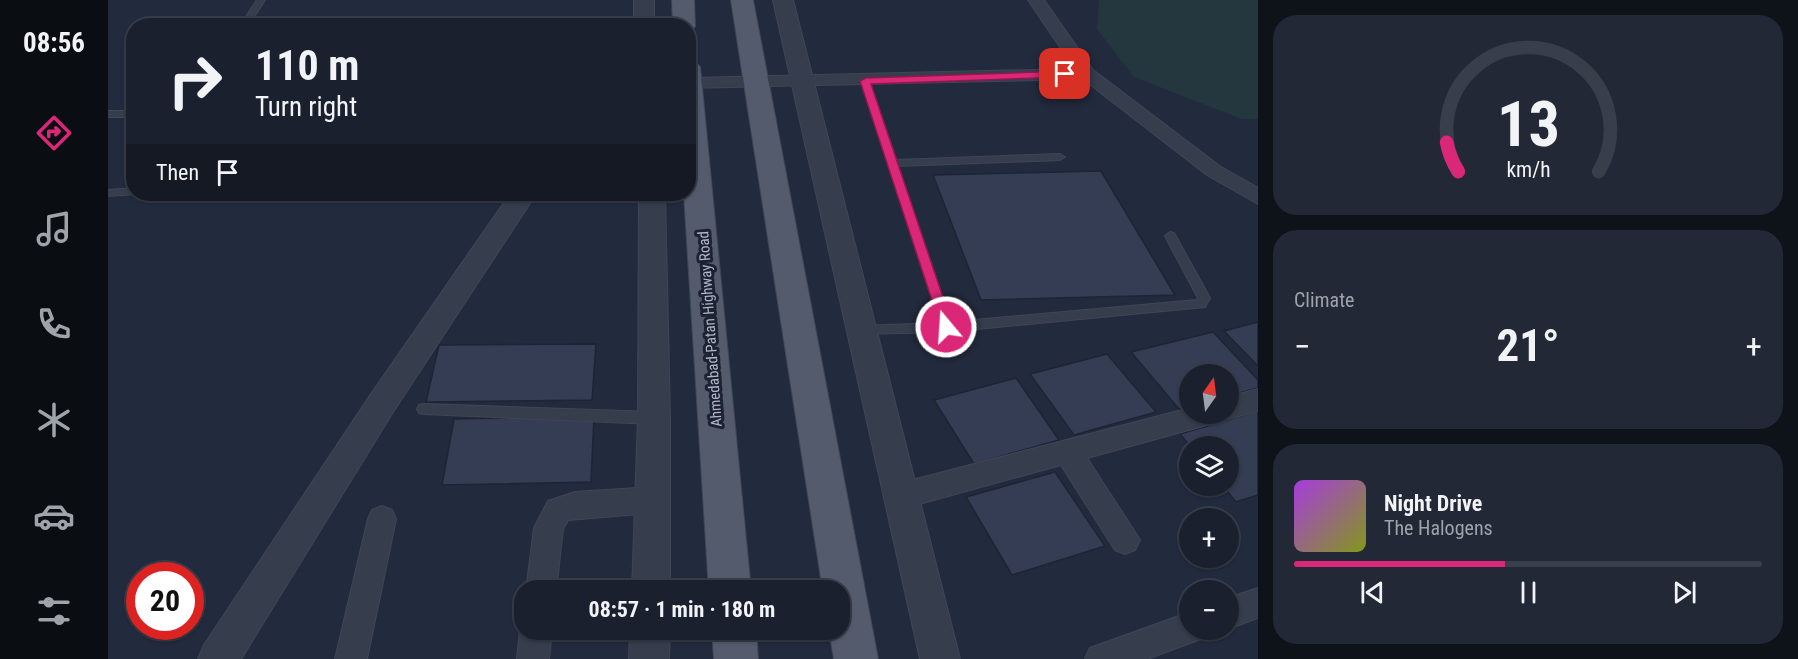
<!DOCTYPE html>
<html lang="en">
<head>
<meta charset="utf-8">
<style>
  :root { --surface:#1a202e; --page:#232836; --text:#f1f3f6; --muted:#9fa3aa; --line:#383e4a; --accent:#db2777 }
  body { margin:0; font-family:"Roboto Condensed",sans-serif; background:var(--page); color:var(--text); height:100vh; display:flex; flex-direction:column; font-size:22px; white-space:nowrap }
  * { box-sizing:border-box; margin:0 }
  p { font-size:20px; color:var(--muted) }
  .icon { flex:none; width:33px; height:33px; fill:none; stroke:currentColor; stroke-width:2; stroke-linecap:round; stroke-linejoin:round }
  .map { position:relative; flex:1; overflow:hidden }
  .sheet { display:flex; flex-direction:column; gap:15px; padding:15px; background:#0e1219; width:540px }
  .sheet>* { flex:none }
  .banner { position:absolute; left:18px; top:18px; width:570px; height:183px; border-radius:24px; box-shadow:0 2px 4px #0004,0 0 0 2px var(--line); background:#1a202e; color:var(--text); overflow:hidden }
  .needle { width:39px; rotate:14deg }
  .tools { position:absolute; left:1071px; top:364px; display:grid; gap:12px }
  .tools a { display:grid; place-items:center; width:60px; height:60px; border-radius:50%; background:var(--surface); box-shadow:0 2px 4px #0004,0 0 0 2px var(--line); font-size:30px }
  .speed { position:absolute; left:18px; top:562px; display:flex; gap:12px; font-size:30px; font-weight:700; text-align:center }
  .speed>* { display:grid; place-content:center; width:78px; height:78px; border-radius:50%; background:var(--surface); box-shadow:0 2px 4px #0004,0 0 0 2px var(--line); line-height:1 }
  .speed .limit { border:9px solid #d22; background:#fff; color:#111 }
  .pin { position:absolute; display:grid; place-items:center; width:51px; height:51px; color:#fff; margin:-26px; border-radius:12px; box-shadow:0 3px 9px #0006 }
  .me { position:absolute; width:66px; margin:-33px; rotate:342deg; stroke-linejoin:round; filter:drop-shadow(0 0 4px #0008) }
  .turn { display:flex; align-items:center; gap:21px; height:126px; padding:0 30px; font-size:27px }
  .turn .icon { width:78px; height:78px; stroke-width:2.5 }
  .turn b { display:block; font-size:42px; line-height:51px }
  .then { display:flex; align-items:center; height:57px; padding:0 30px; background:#0003; gap:12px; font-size:22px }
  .big { font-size:45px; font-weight:700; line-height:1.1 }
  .sheet .card { flex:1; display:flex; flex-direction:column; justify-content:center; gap:9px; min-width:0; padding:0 21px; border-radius:24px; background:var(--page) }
  .sheet .dial { align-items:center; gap:0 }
  .dial svg { height:156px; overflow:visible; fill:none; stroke:var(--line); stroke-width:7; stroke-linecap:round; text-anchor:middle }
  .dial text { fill:var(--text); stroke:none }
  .song { display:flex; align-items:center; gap:18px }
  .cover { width:72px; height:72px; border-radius:9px; background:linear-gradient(135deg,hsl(280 70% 55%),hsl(70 70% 35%)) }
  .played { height:6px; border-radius:3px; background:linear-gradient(90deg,var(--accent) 45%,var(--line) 45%) }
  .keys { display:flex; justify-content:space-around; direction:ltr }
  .heat { display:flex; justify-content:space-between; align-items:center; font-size:33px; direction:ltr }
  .trip { position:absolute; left:406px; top:580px; width:336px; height:60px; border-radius:24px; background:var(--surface); box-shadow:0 2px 4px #0004,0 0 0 2px var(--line); font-weight:700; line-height:60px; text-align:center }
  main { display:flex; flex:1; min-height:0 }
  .tab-bar { display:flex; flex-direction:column; width:108px; justify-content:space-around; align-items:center; background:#0a0d12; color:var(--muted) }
  .tab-bar .icon { width:42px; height:42px }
  .tab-bar .on { color:var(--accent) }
  .tab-bar b { font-size:27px; color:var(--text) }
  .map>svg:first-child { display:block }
</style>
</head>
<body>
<main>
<nav class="tab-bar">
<b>08:56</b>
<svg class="icon on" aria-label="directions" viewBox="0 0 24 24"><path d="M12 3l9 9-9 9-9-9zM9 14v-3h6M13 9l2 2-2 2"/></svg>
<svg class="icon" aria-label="music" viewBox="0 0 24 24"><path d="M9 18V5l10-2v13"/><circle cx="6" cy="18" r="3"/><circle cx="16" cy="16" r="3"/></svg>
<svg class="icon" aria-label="phone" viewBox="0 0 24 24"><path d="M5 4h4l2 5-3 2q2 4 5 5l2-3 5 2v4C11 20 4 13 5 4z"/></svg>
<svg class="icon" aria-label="climate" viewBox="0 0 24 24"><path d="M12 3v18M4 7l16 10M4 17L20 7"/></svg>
<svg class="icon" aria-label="car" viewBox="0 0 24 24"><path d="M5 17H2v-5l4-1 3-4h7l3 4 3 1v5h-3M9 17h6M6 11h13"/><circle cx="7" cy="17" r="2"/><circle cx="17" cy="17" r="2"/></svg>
<svg class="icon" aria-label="filters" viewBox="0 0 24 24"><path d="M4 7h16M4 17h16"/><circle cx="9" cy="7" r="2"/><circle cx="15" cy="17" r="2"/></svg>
</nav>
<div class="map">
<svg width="1150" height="659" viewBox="0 0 1150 659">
  <rect width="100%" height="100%" fill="#222a3d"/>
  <path fill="#24373e" d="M991,0H1150V119H1134L1026,77L989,29Z"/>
  <g fill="#343d53" stroke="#1e2434" stroke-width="1.5">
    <path d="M993,171L1067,295L873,300L825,175Z"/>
    <path d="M1150,322V366L1116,331Z"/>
    <path d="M1105,332L1150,380V388L1120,396V375H1082V407L1071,409L1023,352Z"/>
    <path d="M488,344L484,400L318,402L331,345Z"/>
    <path d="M999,354L1048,412L966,435L922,374Z"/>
    <path d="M908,378L951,440L866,464L826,400Z"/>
    <path d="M1150,411V495L1128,502L1115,486H1120V447H1083L1072,434Z"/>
    <path d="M486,416L483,482L334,485L346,419Z"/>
    <path d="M947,472L997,546L904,575L858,497Z"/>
  </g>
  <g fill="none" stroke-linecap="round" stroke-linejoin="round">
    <g stroke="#3f4656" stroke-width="2">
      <g id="service">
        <path d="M149,0H157L140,26H132Z"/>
        <path d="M757,78L761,81L788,160L952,154L957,157L952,160L790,166L843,322L1089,300L1090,298L1057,236L1062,232L1066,233L1102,298L1097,307L839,332L750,334L748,331L750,328L754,326L832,323L753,81Z"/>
        <rect x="0" y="111" width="26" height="6"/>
        <path d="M26,188V194H29L0,196V190Z"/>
        <path d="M316,404L546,412L551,414L553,418L551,422L546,424L316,414L311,413L309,409L311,405Z"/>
      </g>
    </g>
    <g stroke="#3f4656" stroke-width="2">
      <g id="minor">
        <path d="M920,0H936L985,70L1113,167L1150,188V204L1099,175L975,79L580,88V78H583L967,69Z"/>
        <path d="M1150,389V411L1120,419L1111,416L1108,422L1099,425L979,458L1032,540L1027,550L1017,554L1007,550L953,465L793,509L783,505L779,496L783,487L793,483L1082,408V414H1120V397Z"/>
        <path d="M544,487L554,491L558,500L554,509L544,513L460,520L455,529L448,591H418L426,528L440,501L467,492Z"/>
        <path d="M274,506L284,510L288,519L259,659H227L260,519L264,510Z"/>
        <path d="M1150,588V618L1120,629V598Z"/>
        <path d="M1082,612V630H1097L1093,639L1039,659H977L982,648Z"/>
        <path d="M417,619V630H444L441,659H409L412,630Z"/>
      </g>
    </g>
    <g stroke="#3f4656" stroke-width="2">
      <g id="tertiary">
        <rect x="526" y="0" width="20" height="26"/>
        <path d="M665,0H685L852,659H812Z"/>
        <path d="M402,194H428L285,412L133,659H90L96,645L263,394Z"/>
        <path d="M531,194H557L562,418V591H524L530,418Z"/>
        <path d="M522,630H562L561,659H521Z"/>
      </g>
    </g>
    <g stroke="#3f4656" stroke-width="2">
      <g id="primary">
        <path d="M564,0H586L587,26L584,31L580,32V26H565Z"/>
        <path d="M623,0H645L770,659H726L721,630H732V591H715Z"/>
        <path d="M580,60L588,62L592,67L643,591H601L576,194H580Z"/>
        <path d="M604,630H648L650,659H606Z"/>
      </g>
    </g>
    <use href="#service" fill="#363d4d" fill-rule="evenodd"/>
    <use href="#minor" fill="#363d4d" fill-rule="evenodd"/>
    <use href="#tertiary" fill="#363d4d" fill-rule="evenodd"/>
    <use href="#primary" fill="#545b6d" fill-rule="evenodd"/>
  </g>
  <path fill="#db2777" stroke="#8e194d" stroke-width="1.5" d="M957,71L960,72V77L763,84L845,327L838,333L834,331L752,81L758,78Z"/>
  <g text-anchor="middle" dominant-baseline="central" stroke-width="6" stroke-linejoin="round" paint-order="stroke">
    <g font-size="15" fill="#b2b7c8" stroke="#1c2232">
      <text transform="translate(602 329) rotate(-94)">Ahmedabad-Patan Highway Road</text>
    </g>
  </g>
</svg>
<div class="tools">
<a><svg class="needle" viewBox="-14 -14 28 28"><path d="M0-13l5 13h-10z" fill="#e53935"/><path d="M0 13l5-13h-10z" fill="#9fa3aa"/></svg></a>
<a><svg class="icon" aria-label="layers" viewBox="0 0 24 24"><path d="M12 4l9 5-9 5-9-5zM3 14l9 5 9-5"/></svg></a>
<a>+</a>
<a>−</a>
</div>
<div class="speed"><div class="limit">20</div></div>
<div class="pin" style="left:957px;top:74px;background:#d93025"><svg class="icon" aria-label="arrive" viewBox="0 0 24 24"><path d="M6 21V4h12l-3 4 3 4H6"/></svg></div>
<svg class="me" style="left:838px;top:327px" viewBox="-20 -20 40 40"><circle r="17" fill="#db2777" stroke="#fff" stroke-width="3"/><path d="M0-11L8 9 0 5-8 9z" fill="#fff"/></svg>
<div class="trip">08:57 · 1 min · 180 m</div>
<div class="banner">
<div class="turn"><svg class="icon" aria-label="right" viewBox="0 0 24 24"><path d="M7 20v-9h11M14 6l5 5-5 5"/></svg><div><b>110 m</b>Turn right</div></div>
<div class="then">Then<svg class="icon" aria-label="arrive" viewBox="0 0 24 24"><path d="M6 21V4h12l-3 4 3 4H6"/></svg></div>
</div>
</div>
<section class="sheet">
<div class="card dial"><svg viewBox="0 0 100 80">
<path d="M14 69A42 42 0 1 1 86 69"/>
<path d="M14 69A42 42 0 0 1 8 54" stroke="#db2777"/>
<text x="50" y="56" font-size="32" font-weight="700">13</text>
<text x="50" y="72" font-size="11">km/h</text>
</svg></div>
<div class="card"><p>Climate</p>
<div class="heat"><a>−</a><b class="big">21°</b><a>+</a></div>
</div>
<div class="card">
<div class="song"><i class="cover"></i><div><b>Night Drive</b><p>The Halogens</p></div></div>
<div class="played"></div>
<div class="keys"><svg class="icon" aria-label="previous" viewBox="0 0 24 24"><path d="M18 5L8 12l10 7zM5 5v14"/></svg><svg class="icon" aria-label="pause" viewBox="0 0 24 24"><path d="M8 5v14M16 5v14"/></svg><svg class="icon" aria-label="next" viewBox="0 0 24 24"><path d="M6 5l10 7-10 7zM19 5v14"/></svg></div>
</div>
</section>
</main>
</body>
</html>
